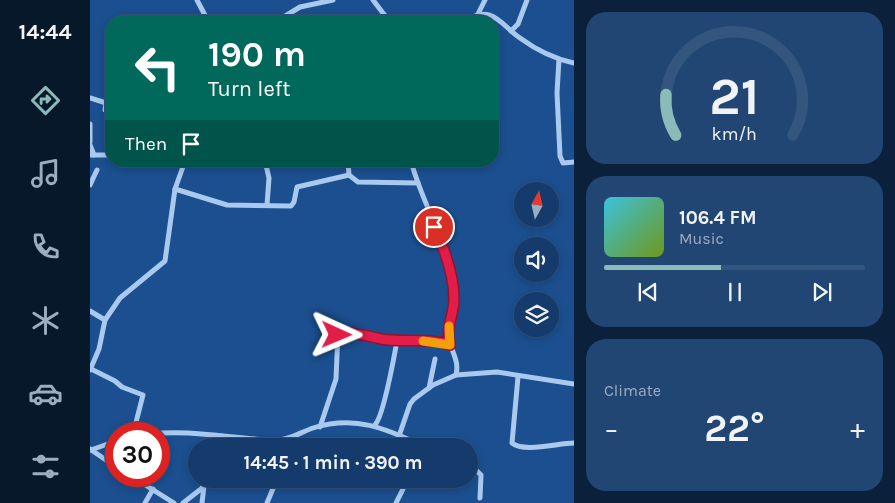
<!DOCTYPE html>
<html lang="en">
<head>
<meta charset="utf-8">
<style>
  :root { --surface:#143b6b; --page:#214673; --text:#f1f3f6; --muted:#9dadc1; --line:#33557e; --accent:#8bbbb9 }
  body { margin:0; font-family:Karla,sans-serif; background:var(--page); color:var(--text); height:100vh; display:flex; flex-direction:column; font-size:19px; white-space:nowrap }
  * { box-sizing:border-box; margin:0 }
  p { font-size:16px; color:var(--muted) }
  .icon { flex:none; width:28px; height:28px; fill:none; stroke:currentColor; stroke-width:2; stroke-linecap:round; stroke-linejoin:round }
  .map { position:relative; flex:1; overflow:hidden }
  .panel { display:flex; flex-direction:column; gap:12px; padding:12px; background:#0b203b; width:321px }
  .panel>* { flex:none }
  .guide { position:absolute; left:15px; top:15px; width:394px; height:152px; border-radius:20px; box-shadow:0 2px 8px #0003,0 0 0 1px var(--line); background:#00695c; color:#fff; overflow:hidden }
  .needle { width:32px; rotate:8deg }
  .fabs { position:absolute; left:424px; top:182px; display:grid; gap:10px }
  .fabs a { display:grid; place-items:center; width:45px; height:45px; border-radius:50%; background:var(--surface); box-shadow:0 2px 8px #0003,0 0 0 1px var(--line); font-size:25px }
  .speed { position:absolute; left:15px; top:422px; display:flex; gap:10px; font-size:25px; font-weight:700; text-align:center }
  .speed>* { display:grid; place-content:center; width:65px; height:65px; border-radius:50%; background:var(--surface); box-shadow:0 2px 8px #0003,0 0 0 1px var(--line); line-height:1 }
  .speed .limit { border:8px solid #d22; background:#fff; color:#111 }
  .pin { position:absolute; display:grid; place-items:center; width:42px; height:42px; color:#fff; margin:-21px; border:2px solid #fff; border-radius:50%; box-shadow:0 1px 5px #0007 }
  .me { position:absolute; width:55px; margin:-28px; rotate:91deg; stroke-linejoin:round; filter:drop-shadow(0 0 4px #0008) }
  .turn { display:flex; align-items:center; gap:18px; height:105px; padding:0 20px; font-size:22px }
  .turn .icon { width:65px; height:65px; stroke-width:2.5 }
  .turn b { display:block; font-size:35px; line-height:42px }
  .then { display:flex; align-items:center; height:48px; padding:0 20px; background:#0003; gap:10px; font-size:19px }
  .big { font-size:38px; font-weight:700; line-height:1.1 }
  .panel .widget { flex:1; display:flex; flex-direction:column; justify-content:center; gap:8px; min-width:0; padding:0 18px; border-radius:20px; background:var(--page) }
  .panel .dial { align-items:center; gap:0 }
  .dial svg { height:130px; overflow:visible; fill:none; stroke:var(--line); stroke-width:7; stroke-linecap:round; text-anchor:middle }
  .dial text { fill:var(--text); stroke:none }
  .song { display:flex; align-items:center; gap:15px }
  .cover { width:60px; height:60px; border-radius:8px; background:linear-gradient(135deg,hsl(190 70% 55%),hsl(80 70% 35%)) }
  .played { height:5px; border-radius:2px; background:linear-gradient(90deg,var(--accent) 45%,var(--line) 45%) }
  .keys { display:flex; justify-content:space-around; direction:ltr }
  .heat { display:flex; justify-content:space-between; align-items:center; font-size:28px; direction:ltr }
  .trip { position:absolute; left:98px; top:438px; width:290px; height:50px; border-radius:25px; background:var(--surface); box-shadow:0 2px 8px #0003,0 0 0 1px var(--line); font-weight:700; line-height:50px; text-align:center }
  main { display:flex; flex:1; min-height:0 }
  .tab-bar { display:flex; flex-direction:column; width:90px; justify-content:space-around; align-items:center; background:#08182b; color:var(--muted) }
  .tab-bar .icon { width:35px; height:35px }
  .tab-bar .current { color:var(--accent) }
  .tab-bar b { font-size:22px; color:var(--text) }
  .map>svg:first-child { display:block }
</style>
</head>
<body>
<main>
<nav class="tab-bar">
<b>14:44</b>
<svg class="icon current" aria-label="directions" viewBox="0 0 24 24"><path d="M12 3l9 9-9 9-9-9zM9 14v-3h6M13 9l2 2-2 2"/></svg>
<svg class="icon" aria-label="music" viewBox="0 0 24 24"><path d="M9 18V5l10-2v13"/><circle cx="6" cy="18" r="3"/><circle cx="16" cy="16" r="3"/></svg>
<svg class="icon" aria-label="phone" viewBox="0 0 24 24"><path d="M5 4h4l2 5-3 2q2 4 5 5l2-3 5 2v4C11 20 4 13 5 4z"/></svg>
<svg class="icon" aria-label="climate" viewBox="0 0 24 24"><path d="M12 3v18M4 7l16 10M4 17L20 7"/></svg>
<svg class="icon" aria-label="car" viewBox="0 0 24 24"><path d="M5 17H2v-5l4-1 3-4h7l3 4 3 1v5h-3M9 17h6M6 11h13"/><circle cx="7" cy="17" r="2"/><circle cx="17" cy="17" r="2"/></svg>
<svg class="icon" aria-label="filters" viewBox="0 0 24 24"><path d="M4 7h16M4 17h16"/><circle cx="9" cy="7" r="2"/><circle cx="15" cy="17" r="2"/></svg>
</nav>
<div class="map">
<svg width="484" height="503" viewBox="0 0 484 503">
  <rect width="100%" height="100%" fill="#1b4f8f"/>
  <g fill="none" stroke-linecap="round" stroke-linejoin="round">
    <g stroke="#a9c9ee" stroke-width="5">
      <path d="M107,0L118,21"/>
      <path d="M283,0L299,21"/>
      <path d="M388,14L395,0"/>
      <path d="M104,19L105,21"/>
      <path d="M187,21L210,7L243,0"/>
      <path d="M376,21C402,3 411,25 430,38C445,49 465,59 484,63"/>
      <path d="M421,31L428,24L437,0"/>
      <path d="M469,59L467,93L470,156L473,163L484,162"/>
      <path d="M0,98L16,103L15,110"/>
      <path d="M0,124V142"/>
      <path d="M0,145L4,155"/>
      <path d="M0,155H21"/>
      <path d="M175,161L179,178L177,205"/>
      <path d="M321,161C332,204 361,248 364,293C365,307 357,320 358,334C359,349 370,359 366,375"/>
      <path d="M259,175L268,182L328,183"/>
      <path d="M0,185L7,170"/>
      <path d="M85,189L137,205L201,206L204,202L207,187L259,175L258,161"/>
      <path d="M0,311L15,320"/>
      <path d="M1,369L25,381L32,387L53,395L43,434"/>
      <path d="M0,370L9,349L15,320L30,298L75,261L85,189L95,161"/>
      <path d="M428,377L422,443C434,453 468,443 484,443"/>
      <path d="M339,388L345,359"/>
      <path d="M285,425C294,415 304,357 307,341"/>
      <path d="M230,427L246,379L248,332L254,331L296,340L348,342L360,345"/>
      <path d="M61,434C103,429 145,440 187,440C200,440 211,432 223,428C265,415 295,428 333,446"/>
      <path d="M309,436L320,404L324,399L343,385L366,375L407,372L484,384"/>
      <path d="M131,446L132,436"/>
      <path d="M0,449L26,467"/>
      <path d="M1,450L26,441"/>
      <path d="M379,463L391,475L390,498"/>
      <path d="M41,476L84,503"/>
      <path d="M55,503L63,489"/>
      <path d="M93,503L111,489L119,479"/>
      <path d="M112,503L114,486"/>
      <path d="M177,503L187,479"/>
      <path d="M306,503L318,479"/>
    </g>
  </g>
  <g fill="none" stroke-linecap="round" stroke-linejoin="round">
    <g stroke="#92132f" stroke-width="12">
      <path id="route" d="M247,335C251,329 282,337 291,339C314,343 338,337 360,345C355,328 364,315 364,299C364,275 354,248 344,227"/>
    </g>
    <use href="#route" stroke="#e11d48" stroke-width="9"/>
    <path stroke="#f59e0b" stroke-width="9" d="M333,341L360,345L359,326"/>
  </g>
</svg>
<div class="fabs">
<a><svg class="needle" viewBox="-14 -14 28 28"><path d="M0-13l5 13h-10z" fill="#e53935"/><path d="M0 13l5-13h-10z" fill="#9dadc1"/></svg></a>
<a><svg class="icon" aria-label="sound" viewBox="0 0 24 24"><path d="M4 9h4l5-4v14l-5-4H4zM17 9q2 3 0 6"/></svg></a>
<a><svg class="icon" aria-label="layers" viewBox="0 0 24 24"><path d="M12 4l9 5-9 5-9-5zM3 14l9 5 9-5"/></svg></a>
</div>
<div class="speed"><div class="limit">30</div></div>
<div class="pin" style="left:344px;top:227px;background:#d93025"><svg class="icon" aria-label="arrive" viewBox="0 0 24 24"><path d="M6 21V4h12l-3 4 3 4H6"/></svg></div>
<svg class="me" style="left:247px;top:335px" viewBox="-20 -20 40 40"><path d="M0-17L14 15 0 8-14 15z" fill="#e11d48" stroke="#fff" stroke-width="4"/></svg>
<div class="trip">14:45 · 1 min · 390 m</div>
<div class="guide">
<div class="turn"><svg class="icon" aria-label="left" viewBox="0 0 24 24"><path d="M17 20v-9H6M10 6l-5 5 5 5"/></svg><div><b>190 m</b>Turn left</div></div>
<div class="then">Then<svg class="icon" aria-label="arrive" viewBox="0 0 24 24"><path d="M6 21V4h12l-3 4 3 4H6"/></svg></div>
</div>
</div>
<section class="panel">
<div class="widget dial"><svg viewBox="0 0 100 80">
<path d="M14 69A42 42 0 1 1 86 69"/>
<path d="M14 69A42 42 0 0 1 8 44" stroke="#8bbbb9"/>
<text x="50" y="56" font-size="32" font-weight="700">21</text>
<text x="50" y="72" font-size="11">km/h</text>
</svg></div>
<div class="widget">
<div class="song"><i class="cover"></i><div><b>106.4 FM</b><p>Music</p></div></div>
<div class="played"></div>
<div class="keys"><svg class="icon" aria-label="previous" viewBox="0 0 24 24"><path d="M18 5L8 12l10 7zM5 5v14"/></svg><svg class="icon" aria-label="pause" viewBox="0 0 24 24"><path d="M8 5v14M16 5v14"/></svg><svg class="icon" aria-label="next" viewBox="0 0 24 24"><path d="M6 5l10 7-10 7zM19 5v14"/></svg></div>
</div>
<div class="widget"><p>Climate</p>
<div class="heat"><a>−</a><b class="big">22°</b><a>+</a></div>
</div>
</section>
</main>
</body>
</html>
